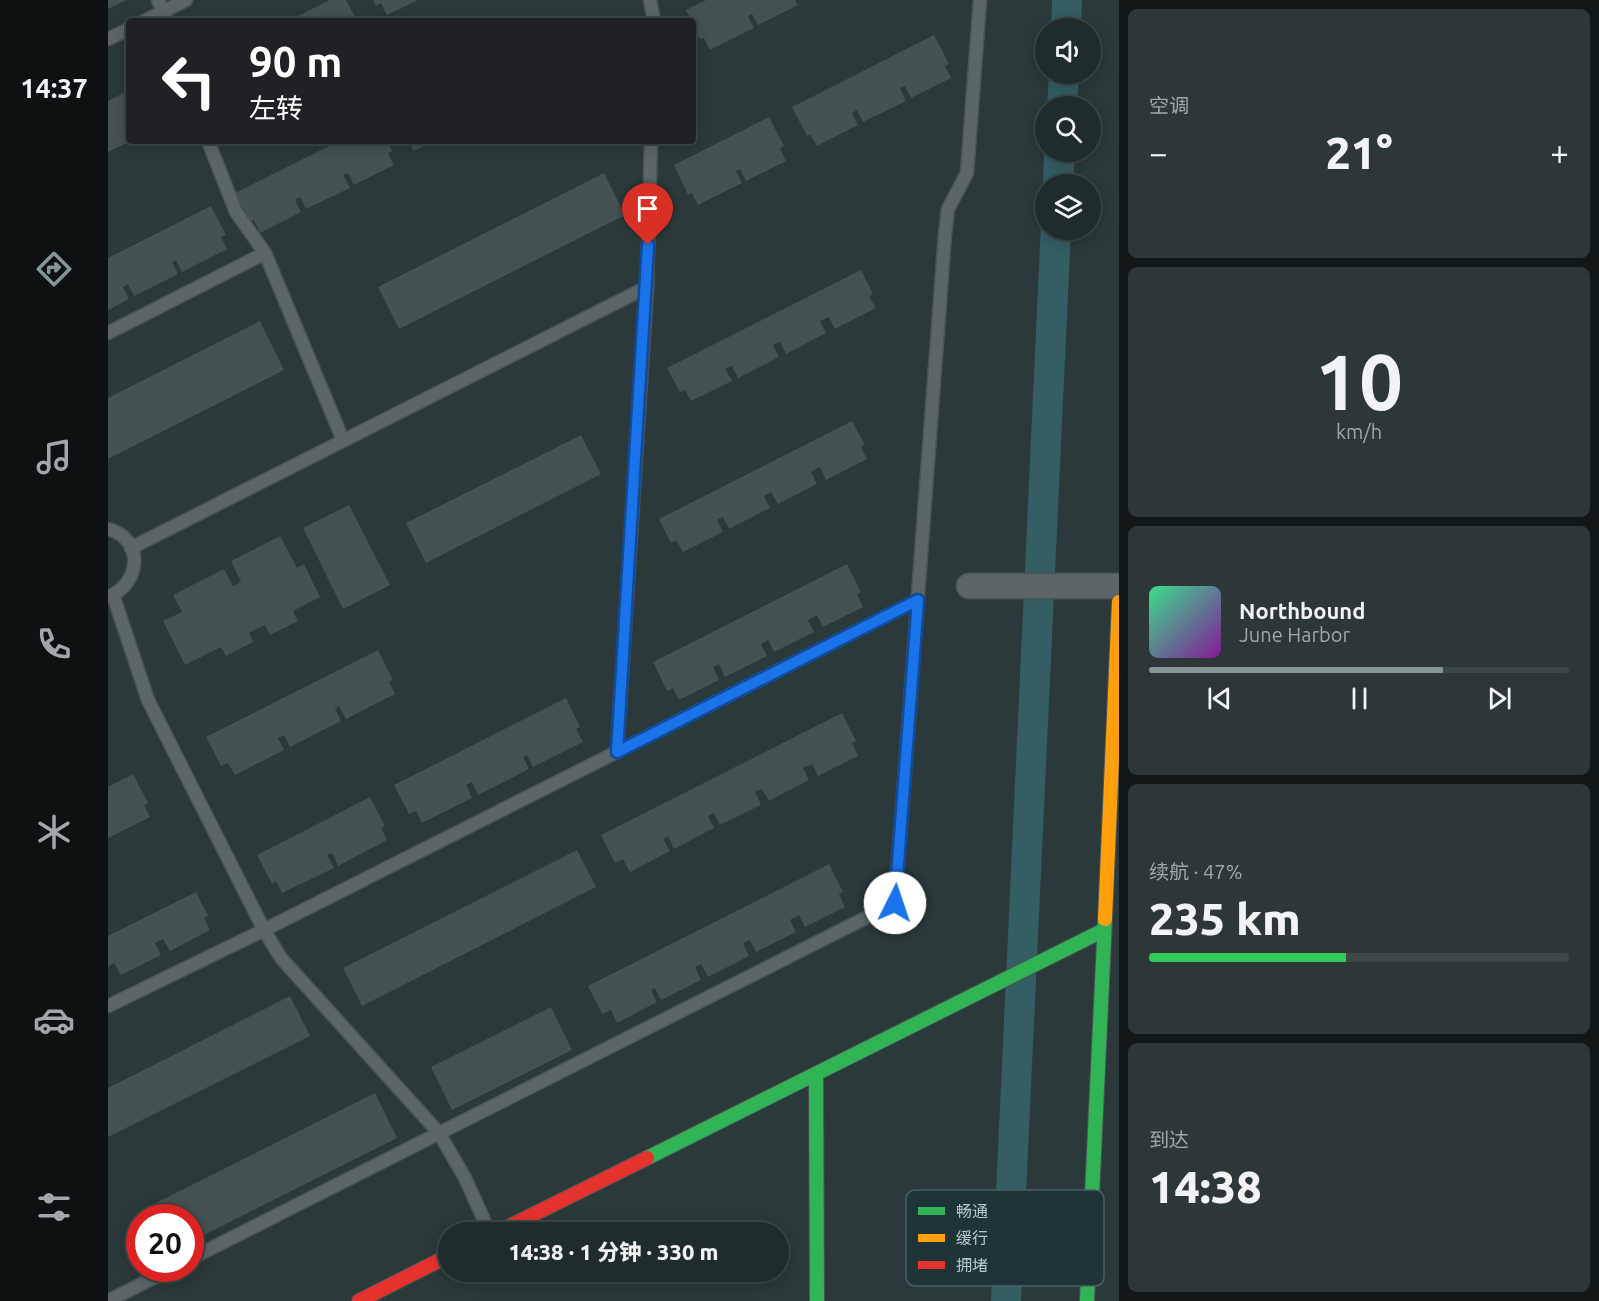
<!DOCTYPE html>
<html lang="zh">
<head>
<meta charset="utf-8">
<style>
  :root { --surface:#202b2c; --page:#2d3738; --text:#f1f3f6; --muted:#a2a7a9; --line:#3d4748; --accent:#859699 }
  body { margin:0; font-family:Ubuntu,"Noto Sans SC",sans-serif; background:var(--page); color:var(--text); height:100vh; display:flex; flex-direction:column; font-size:22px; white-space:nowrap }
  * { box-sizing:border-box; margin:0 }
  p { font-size:20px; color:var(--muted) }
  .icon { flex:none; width:33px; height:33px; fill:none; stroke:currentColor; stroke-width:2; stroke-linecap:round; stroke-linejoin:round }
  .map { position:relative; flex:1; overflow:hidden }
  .panel { display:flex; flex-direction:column; gap:9px; padding:9px; background:#121818; width:480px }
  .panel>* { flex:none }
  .banner { position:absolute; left:18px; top:18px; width:570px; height:126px; border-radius:6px; box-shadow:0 3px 15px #0003,0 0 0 2px var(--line); background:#202124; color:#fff; overflow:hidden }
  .controls { position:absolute; left:927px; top:18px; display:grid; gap:12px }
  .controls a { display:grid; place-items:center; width:66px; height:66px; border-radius:50%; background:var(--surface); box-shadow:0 3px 15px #0003,0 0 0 2px var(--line); font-size:30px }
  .speed { position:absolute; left:18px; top:1204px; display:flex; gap:12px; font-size:30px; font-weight:700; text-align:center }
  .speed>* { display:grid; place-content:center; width:78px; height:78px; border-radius:50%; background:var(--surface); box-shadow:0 3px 15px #0003,0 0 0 2px var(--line); line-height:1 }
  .speed .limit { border:9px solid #d22; background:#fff; color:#111 }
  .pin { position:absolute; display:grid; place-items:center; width:51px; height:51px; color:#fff; margin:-62px -26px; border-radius:50% 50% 50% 0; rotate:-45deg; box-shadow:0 0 6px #0007 }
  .pin .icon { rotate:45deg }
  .me { position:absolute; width:66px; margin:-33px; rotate:4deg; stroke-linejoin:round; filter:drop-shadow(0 0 4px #0008) }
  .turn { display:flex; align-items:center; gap:21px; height:126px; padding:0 24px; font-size:27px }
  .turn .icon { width:78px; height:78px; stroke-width:2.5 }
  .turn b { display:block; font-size:42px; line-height:51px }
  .big { font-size:45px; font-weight:800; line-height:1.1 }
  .panel .card { flex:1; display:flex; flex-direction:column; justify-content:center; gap:9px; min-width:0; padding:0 21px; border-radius:9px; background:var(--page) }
  .panel .dial { align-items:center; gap:0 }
  .dial b { font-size:78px; line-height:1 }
  .song { display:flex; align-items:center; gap:18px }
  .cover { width:72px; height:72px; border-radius:9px; background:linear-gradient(135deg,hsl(150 70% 55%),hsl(290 70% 35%)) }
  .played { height:6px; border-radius:3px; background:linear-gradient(90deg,var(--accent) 70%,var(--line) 70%) }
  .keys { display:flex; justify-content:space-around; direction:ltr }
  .heat { display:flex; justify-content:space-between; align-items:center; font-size:33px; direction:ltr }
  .charge { height:9px; border-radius:4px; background:linear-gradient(90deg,#34c759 47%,var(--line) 0) }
  .trip { position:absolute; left:330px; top:1222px; width:351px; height:60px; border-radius:30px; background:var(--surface); box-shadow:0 3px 15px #0003,0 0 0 2px var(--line); font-weight:800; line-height:60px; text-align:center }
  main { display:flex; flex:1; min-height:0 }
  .dock { display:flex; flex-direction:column; width:108px; justify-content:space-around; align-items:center; background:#0d1112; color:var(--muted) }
  .dock .icon { width:42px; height:42px }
  .dock .on { color:var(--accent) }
  .dock b { font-size:27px; color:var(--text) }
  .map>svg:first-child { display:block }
</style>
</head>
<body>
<main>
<nav class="dock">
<b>14:37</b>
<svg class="icon on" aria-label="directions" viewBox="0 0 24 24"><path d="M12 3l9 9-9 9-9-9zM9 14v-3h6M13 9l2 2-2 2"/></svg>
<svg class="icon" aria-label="music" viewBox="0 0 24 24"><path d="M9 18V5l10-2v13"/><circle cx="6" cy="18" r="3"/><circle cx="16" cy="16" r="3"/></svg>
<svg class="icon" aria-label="phone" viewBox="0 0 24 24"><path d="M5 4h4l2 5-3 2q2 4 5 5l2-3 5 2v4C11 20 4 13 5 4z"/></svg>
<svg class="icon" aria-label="climate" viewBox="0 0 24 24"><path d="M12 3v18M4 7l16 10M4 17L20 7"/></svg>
<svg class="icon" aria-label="car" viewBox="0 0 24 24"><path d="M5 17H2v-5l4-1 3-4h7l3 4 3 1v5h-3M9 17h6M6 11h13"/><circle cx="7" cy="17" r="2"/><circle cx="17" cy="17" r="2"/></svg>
<svg class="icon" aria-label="filters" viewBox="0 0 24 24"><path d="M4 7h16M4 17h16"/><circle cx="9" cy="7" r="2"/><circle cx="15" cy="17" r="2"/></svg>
</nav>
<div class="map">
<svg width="1011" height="1301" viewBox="0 0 1011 1301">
  <rect width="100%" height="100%" fill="#2b393b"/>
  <g fill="#345d64">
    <path d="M944,0H974L973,28H943Z"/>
    <path d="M941,74H971L969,106H939Z"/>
    <path d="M937,137L938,152H967L965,184H938V230H963L913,1301H883Z"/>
  </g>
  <g fill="#455152">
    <path d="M0,0H18L0,9Z"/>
    <path d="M222,0H238L248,19L180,21Z"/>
    <path d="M265,0H310L279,15L273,3L268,6Z"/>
    <path d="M598,0H687L690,5L650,25L644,14L640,16L646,28L602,50L596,38L592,39L578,10Z"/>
    <path d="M826,35L841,64L837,66L843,78L803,98L797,86L792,88L798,101L755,122L749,110L744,113L750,125L709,146L702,134L699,136L684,107Z"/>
    <path d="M21,90V142L0,152V101Z"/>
    <path d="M661,117L676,146L672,148L678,161L638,181L632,169L628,171L634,183L590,205L584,193L580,195L566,165Z"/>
    <path d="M231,141H279L284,151L280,153L286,165L246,185L240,173L235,175L242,188L198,209L192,197L187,200L193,212L152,233L146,220L142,223L127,193Z"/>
    <path d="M300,141H325L306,151Z"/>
    <path d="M496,173L517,215L291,329L270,287Z"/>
    <path d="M103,206L118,235L113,237L119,249L74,272L68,260L64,262L70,274L26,296L20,284L15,287L21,299L0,310V258Z"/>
    <path d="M753,270L765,294L761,296L768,308L727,329L721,317L712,321L718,333L678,354L672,342L665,345L671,357L630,378L624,366L617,369L624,381L583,401L577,390L572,392L559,368Z"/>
    <path d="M152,321L176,370L0,459V398Z"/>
    <path d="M744,421L757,445L753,447L759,459L718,480L712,467L703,472L709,484L670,504L663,492L656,496L662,508L621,529L615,517L609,520L615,532L575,552L568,540L563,543L551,519Z"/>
    <path d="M473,435L493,474L318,563L298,523Z"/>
    <path d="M241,505L282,585L235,609L195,528Z"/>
    <path d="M172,536L189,568L196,564L212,597L185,611L190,621L162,635L157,625L141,633L145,642L118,656L113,647L77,665L55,621L74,612L65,595L116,569L125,586L133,582L123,561Z"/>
    <path d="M739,564L753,592L749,594L755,607L715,627L709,615L700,620L706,632L666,652L660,640L653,644L659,656L617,677L611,664L605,667L611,680L571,700L565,688L559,691L545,662Z"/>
    <path d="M270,650L285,680L281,682L287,694L238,719L231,706L227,709L233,721L182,747L176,735L170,738L176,750L127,775L120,763L113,766L98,737Z"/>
    <path d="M458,698L472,727L468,729L475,742L425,767L419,755L415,757L421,769L370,795L364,782L358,785L364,798L314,823L308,811L301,814L286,785Z"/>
    <path d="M734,713L748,741L744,743L750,756L710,776L704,764L695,768L701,780L661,801L654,789L647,792L653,805L612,825L606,813L600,816L606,828L566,849L560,836L555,839L562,851L522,872L515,859L507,863L493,835Z"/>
    <path d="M25,774L40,803L36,805L42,817L0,838V787Z"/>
    <path d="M262,797L277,826L273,828L279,840L230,866L224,853L219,855L226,868L174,893L168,881L164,884L149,855Z"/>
    <path d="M469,850L488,887L254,1006L235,968Z"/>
    <path d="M721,864L735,892L731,894L737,907L697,927L691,915L682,920L688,932L648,952L642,940L635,943L641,956L600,977L593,964L587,967L593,980L553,1000L547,988L543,990L549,1002L509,1023L503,1010L494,1014L480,986Z"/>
    <path d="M88,892L100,916L96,918L102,930L62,951L55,939L47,943L53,955L13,975L6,963L0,967V936Z"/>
    <path d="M182,996L202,1036L0,1137V1088Z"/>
    <path d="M443,1007L464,1050L344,1110L323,1067Z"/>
    <path d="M267,1093L289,1138L82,1242V1218H43L38,1208Z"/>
  </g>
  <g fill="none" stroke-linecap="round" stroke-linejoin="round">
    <g stroke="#4a5455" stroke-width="15">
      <g id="lane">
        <path d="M50,0L59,21"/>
        <path d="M542,0L546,21"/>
        <path d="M36,21L78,0"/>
        <path d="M0,39L21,29"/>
        <path d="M100,141L128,212L157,253L235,440"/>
        <path d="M0,333L157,253"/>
        <path d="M0,529C37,539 33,584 0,597"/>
        <path d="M23,548L539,287"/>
        <path d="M5,595L40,700L156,930L173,958L331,1133L357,1178L382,1233"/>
        <path d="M509,752L539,287L543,141"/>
        <path d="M0,1006L156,930L810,600"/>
        <path d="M82,1259L787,903L837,234L840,209L859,173L872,0"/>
        <path d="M0,1301L63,1269"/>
      </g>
    </g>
    <g stroke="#4a5455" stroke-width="27">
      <path id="street" d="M861,586H1011"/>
    </g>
    <g stroke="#4a5455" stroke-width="16">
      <g id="fast">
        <path d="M708,1074L709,1301"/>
        <path d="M539,1158L996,930"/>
        <path d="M979,1301L997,919"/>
      </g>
    </g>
    <g stroke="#4a5455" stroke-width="16">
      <path id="slow" d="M997,919L1011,602"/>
    </g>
    <g stroke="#4a5455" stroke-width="16">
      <g id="jam">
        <path d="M388,1233L539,1158"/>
        <path d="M251,1301L340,1256"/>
      </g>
    </g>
    <use href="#lane" stroke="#5c6669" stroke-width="12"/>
    <use href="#street" stroke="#5c6669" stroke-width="24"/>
    <use href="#fast" stroke="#30b455" stroke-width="14"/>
    <use href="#slow" stroke="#ff9f0a" stroke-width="14"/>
    <use href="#jam" stroke="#e5322d" stroke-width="14"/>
  </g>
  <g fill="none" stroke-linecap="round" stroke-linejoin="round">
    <g stroke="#114b97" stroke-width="15">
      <path id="route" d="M540,245L509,752L810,600L787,903"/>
    </g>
    <use href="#route" stroke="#1a73e8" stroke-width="10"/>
  </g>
  <rect x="798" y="1190" width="198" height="96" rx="9" fill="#1e3437" stroke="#4c6064" stroke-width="1.5"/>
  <rect x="810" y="1207" width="27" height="8" fill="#30b455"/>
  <rect x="810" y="1234" width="27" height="8" fill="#ff9f0a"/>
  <rect x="810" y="1261" width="27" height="8" fill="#e5322d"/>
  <g font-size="16" fill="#b6c8cc">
    <text x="848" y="1217">畅通</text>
    <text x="848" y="1244">缓行</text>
    <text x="848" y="1271">拥堵</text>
  </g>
</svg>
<div class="controls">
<a><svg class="icon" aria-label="sound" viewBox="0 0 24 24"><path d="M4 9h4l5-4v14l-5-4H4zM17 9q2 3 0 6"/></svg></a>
<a><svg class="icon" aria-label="search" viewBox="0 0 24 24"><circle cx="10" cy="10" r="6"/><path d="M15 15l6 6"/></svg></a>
<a><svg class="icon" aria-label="layers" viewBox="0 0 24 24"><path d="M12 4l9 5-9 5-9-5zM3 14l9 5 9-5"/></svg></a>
</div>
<div class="speed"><div class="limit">20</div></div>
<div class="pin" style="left:540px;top:245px;background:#d93025"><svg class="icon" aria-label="arrive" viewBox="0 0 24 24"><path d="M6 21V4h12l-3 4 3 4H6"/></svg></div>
<svg class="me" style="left:787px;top:903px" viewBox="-20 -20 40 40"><circle r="19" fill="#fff"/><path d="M0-13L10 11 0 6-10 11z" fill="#1a73e8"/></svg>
<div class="trip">14:38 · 1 分钟 · 330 m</div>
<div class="banner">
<div class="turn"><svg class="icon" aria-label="left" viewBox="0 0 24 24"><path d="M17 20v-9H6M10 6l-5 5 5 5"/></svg><div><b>90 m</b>左转</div></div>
</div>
</div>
<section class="panel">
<div class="card"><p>空调</p>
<div class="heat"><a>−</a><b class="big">21°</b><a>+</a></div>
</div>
<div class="card dial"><b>10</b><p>km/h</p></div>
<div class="card">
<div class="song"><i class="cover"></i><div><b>Northbound</b><p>June Harbor</p></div></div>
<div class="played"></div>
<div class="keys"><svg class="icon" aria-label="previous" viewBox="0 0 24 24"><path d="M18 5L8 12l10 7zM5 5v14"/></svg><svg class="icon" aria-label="pause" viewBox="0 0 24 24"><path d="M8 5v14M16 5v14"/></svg><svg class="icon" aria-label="next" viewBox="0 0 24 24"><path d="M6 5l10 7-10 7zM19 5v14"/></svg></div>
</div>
<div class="card"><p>续航 · 47%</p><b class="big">235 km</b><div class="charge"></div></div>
<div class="card"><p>到达</p><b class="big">14:38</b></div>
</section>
</main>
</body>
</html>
